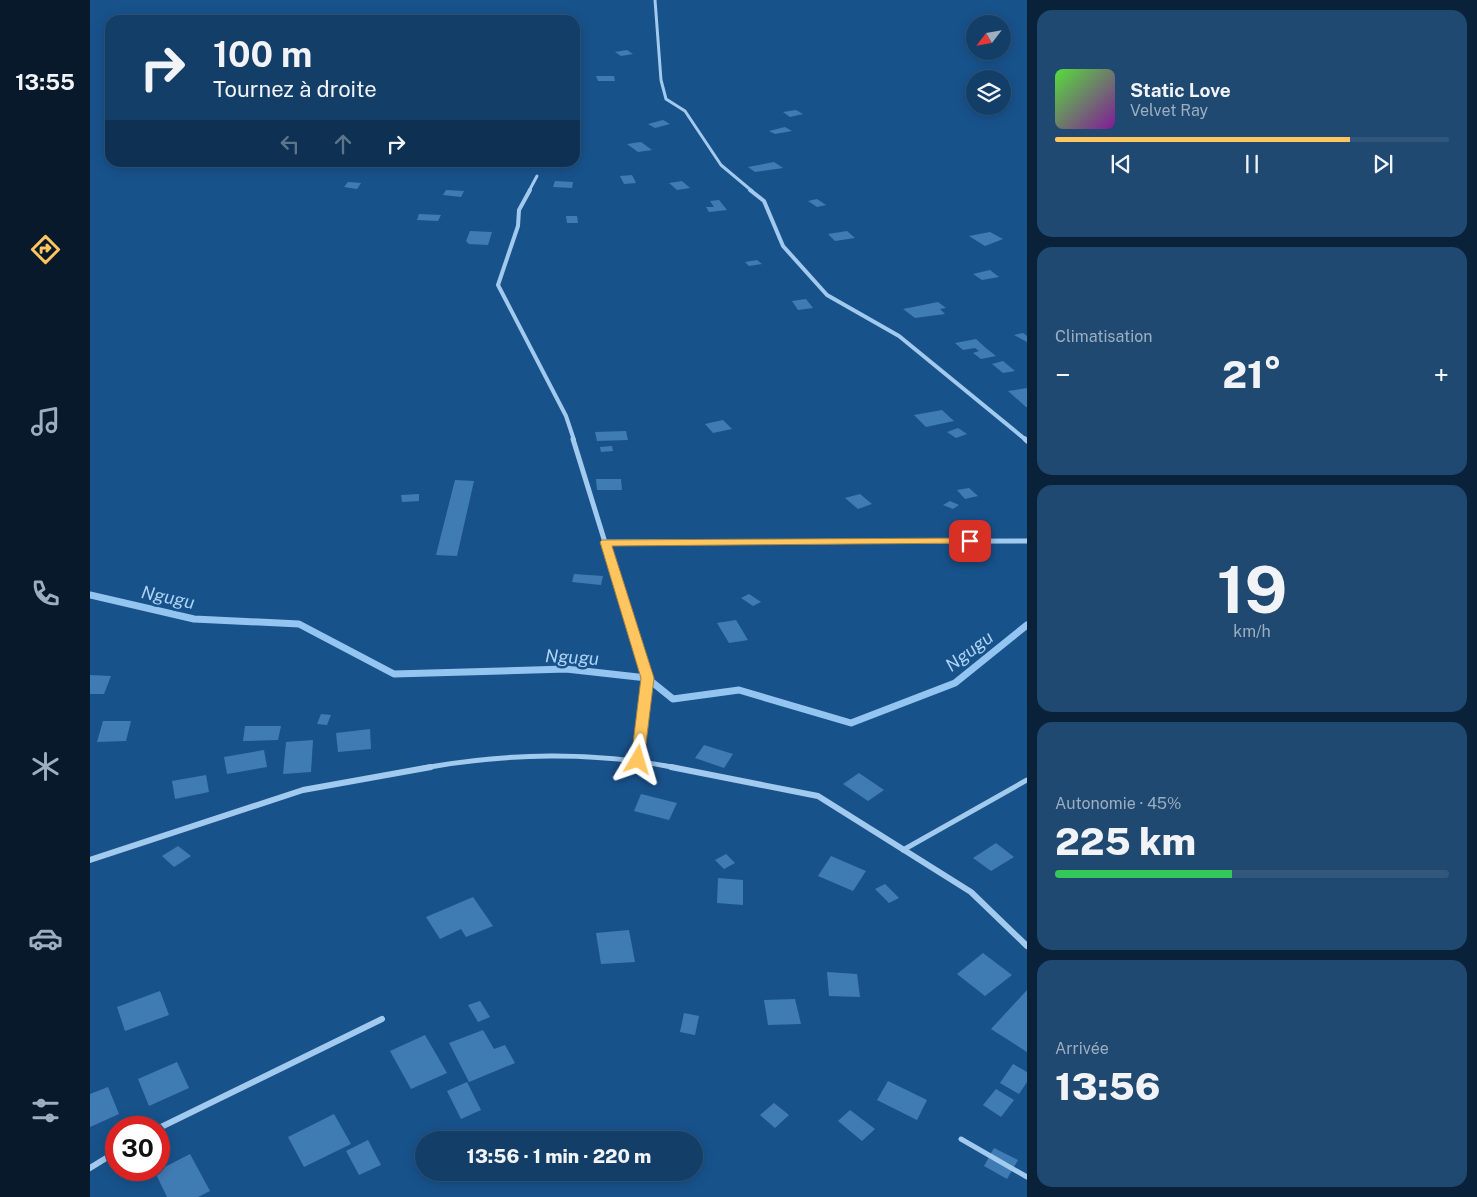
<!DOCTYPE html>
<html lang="fr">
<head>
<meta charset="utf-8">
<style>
  :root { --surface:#123e68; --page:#1f4971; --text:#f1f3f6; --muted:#9caec0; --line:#31577c; --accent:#ffc65f }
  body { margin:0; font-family:"Public Sans",sans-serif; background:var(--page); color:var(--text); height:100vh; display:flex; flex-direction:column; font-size:19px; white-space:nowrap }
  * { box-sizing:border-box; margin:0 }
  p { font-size:16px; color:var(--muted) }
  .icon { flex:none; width:28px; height:28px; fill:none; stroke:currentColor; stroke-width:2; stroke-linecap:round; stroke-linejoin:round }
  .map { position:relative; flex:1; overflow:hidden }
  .sheet { display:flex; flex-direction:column; gap:10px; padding:10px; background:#0a2239; width:450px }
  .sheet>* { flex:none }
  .guide { position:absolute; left:15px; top:15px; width:475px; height:152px; border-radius:15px; box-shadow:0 2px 12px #0003,0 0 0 1px var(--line); background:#123e68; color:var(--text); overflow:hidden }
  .needle { width:32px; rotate:239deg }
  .fabs { position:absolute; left:876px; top:15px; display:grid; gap:10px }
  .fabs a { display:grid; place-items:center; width:45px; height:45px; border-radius:50%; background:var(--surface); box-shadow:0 2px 12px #0003,0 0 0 1px var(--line); font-size:25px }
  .speed { position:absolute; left:15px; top:1116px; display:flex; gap:10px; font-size:25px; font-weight:700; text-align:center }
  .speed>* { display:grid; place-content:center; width:65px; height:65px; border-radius:50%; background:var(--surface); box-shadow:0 2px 12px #0003,0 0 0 1px var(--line); line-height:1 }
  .speed .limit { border:8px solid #d22; background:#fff; color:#111 }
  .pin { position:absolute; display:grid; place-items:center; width:42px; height:42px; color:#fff; margin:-21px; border-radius:10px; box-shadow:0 2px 8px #0006 }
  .me { position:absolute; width:55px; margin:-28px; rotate:7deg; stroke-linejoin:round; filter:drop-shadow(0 0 4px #0008) }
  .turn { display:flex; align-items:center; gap:18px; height:105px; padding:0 25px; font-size:22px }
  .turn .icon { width:65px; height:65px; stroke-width:2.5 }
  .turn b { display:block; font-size:35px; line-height:42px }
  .lanes { display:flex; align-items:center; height:48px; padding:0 25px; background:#0003; justify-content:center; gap:25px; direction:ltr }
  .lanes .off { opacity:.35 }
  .big { font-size:38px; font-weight:800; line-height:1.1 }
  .sheet .widget { flex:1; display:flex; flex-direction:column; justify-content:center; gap:8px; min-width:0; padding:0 18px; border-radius:15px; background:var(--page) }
  .sheet .dial { align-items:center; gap:0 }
  .dial b { font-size:65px; line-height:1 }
  .song { display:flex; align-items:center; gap:15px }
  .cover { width:60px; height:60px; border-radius:8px; background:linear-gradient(135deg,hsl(110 70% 55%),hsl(290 70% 35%)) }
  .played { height:5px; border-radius:2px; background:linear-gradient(90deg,var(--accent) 75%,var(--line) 75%) }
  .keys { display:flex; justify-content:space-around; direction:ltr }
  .heat { display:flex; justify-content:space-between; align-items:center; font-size:28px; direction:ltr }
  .charge { height:8px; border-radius:4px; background:linear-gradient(90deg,#34c759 45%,var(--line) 0) }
  .trip { position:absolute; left:325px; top:1131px; width:288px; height:50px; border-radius:25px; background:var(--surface); box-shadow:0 2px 12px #0003,0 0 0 1px var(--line); font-weight:800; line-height:50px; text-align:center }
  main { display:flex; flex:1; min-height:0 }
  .tab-bar { display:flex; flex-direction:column; width:90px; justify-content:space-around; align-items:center; background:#07192a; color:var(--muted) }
  .tab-bar .icon { width:35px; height:35px }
  .tab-bar .current { color:var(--accent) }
  .tab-bar b { font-size:22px; color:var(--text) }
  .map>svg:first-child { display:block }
</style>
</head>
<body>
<main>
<nav class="tab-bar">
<b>13:55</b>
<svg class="icon current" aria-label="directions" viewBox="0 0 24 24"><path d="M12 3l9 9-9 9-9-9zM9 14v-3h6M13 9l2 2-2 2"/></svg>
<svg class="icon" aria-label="music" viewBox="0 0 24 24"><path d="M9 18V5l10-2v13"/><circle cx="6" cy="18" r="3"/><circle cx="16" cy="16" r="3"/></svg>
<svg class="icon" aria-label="phone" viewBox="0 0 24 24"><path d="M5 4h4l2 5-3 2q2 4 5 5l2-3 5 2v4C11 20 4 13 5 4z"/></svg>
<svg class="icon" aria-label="climate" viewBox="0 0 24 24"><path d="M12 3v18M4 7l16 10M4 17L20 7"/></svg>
<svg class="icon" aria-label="car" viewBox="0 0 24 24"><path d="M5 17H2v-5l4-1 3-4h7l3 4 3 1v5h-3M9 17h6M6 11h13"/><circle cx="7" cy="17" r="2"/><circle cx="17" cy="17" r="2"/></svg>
<svg class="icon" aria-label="filters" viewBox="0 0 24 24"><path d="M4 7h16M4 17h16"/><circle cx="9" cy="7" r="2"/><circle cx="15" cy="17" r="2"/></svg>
</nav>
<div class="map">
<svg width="937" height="1197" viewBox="0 0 937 1197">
  <rect width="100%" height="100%" fill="#18528b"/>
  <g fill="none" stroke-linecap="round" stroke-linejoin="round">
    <path stroke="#94c5f1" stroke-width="7" d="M0,595L104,619L209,624L304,674L476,669L557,678L583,699L649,690L761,723L865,683L937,625"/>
  </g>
  <g fill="#407cb4">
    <path d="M537,50L543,54L531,56L525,52Z"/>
    <path d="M506,76H524L525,81H508Z"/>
    <path d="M706,110L713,114L700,117L693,112Z"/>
    <path d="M573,120L580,124L565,128L558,124Z"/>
    <path d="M695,127L702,131L685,134L679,131Z"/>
    <path d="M551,142L562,150L548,152L537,144Z"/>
    <path d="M684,162L693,168L665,172L658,167Z"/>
    <path d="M542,175L546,183L534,184L530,176Z"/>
    <path d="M465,181L483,182L482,188L463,187Z"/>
    <path d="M592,181L600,188L587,190L579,183Z"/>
    <path d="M258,182L271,183L267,189L254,187Z"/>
    <path d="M356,190L374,191L371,197L353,195Z"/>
    <path d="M727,199L736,205L727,207L718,201Z"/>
    <path d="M629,200L637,210L619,212L616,207H624L620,201Z"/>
    <path d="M329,214L351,215L348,221L327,220Z"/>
    <path d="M476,216H487L488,223H477Z"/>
    <path d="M380,231L402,232L398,245L379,244L376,241Z"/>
    <path d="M757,231L765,238L745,241L738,234Z"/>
    <path d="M900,232L913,239L895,246L879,236Z"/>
    <path d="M667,260L672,264L659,266L655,262Z"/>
    <path d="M900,270L909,277L892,280L883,274Z"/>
    <path d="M716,299L723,308L708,310L702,301Z"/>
    <path d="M848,302L856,308L850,309L855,314L825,318L813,309Z"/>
    <path d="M933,333L937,336V342L924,335Z"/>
    <path d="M886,339L897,349L906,356L891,359L883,353L889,351L885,348L873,350L865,343Z"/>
    <path d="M913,361L925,371L913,373L902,364Z"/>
    <path d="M937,388V407H936L918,391Z"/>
    <path d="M852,410L864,421L836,427L824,415Z"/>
    <path d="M633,420L642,429L623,433L615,424Z"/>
    <path d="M868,428L877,434L866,438L857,432Z"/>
    <path d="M536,431L538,440L507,441L505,432Z"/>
    <path d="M522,446L523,451L511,452L510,447Z"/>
    <path d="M506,479H531L532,490H507Z"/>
    <path d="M365,480L384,481L367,556L346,555Z"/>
    <path d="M879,488L888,496L875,499L867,490Z"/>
    <path d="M329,494V501L312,502L311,495Z"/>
    <path d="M770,494L782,504L768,509L755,498Z"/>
    <path d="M860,501L869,505L863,509L853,505Z"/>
    <path d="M484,574L513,576L511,585L482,582Z"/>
    <path d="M659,594L671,602L663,606L651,598Z"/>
    <path d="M646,620L658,640L639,643L627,623Z"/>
    <path d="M0,675L21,676L14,694H0Z"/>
    <path d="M231,714L241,715L237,725L227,724Z"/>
    <path d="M13,721H41L36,741L7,742Z"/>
    <path d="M155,726H191L188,740L153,741Z"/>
    <path d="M280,729L281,749L248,752L246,733Z"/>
    <path d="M223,740L221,772L193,774L196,742Z"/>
    <path d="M614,745L643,754L634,768L605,758Z"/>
    <path d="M174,750L177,767L137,774L134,757Z"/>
    <path d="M769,773L794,790L778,801L753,784Z"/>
    <path d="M116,775L119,792L85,799L82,781Z"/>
    <path d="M551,794L587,803L579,820L544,811Z"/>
    <path d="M906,843L924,857L901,871L883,858Z"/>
    <path d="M88,846L101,856L84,867L72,856Z"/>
    <path d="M636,854L645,863L634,869L625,860Z"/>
    <path d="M741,856L776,871L763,891L728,876Z"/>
    <path d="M628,878L653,880V905L627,903Z"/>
    <path d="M795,884L809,898L799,903L785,889Z"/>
    <path d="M383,897L403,926L376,937L371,929L350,939L336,917Z"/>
    <path d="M539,930L545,962L511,964L506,933Z"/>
    <path d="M893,953L922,975L895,996L867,974Z"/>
    <path d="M737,972L767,974L770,997L739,996Z"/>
    <path d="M937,990V1052L901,1029Z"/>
    <path d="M70,991L79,1015L35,1031L27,1007Z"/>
    <path d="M705,999L711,1024L678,1025L674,1000Z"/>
    <path d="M390,1001L400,1017L388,1022L378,1005Z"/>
    <path d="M594,1013L609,1016L605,1035L590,1032Z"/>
    <path d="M393,1030L404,1049L415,1045L425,1063L379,1082L359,1043Z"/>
    <path d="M335,1035L357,1073L321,1089L300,1051Z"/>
    <path d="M87,1062L99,1088L59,1106L48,1079Z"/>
    <path d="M923,1064L937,1072V1082L929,1094L910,1083Z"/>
    <path d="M798,1081L837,1100L827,1120L787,1100Z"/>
    <path d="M377,1082L391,1110L371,1119L357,1091Z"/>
    <path d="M18,1087L29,1114L0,1127V1094Z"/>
    <path d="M906,1089L924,1100L911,1117L893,1105Z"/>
    <path d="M684,1103L699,1115L685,1128L670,1115Z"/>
    <path d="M760,1110L785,1129L772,1141L748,1121Z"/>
    <path d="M244,1114L261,1144L214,1167L198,1137Z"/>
    <path d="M278,1140L291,1165L269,1175L256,1151Z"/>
    <path d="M904,1148L928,1160L917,1179L894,1166Z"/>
    <path d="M100,1154L120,1191L108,1197H77L65,1172Z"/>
  </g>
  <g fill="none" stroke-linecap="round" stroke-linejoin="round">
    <g stroke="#a2c9ee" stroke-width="5">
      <path d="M813,850L937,780"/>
      <path d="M871,1139L937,1177"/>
    </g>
    <g stroke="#a2c9ee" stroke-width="3">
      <path d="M565,0L571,80L576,99L595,111L631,165L662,191"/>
      <path d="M439,191L447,176"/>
    </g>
    <g stroke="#a2c9ee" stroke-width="4">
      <path d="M440,190L429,210L428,226L408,285L476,416L484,440"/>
      <path d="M660,190L674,201L693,246L737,295L809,336L936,440"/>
    </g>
    <g stroke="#a2c9ee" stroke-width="5">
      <path d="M483,439L557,678L548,760"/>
      <path d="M935,439L937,441"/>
      <path d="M516,542L937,541"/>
      <path d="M334,768C416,753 505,751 587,768"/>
    </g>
    <g stroke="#a2c9ee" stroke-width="6">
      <path d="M581,767L728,796L881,892L937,946"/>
      <path d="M0,860L213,790L341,767"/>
      <path d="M69,1128L292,1019"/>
      <path d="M0,1168L26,1152"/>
    </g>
  </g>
  <path fill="#ffc65f" stroke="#a6813e" d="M880,538L883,539V543L522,546L564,678L554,760L548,765L543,764L541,760L551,678L510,542L512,540Z"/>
  <g text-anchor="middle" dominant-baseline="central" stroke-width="5" stroke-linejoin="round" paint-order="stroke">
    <g font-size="18" font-style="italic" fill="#add3f5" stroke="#18528b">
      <text transform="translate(78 597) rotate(12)">Ngugu</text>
      <text transform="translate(879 651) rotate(-37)">Ngugu</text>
      <text transform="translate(482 657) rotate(3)">Ngugu</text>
    </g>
  </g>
</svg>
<div class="fabs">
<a><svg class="needle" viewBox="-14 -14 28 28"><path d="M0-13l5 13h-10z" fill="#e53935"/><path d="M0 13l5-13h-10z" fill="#9caec0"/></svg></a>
<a><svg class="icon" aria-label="layers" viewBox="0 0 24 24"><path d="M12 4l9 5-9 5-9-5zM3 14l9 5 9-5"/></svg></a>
</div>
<div class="speed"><div class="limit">30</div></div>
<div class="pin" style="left:880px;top:541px;background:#d93025"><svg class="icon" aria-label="arrive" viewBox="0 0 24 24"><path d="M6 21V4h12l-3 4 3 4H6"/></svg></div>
<svg class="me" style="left:548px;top:760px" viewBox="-20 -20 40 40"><path d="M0-17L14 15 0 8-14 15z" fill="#ffc65f" stroke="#fff" stroke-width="4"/></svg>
<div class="trip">13:56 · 1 min · 220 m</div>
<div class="guide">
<div class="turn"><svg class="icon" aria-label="right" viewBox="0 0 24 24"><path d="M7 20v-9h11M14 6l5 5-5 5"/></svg><div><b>100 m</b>Tournez à droite</div></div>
<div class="lanes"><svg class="icon off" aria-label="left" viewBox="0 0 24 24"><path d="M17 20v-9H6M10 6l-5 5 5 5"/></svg><svg class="icon off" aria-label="ahead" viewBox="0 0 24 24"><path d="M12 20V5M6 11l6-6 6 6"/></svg><svg class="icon" aria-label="right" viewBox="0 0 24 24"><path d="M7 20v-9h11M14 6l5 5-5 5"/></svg></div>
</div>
</div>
<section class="sheet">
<div class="widget">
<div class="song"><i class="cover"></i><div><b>Static Love</b><p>Velvet Ray</p></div></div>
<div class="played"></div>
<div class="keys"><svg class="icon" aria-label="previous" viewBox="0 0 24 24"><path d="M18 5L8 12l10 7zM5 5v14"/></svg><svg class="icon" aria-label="pause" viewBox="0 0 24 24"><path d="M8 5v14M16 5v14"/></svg><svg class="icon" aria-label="next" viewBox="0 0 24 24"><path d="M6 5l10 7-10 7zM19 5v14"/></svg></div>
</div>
<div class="widget"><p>Climatisation</p>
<div class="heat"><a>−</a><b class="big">21°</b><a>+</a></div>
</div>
<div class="widget dial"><b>19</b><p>km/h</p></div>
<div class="widget"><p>Autonomie · 45%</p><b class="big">225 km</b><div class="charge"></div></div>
<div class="widget"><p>Arrivée</p><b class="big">13:56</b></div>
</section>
</main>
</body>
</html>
